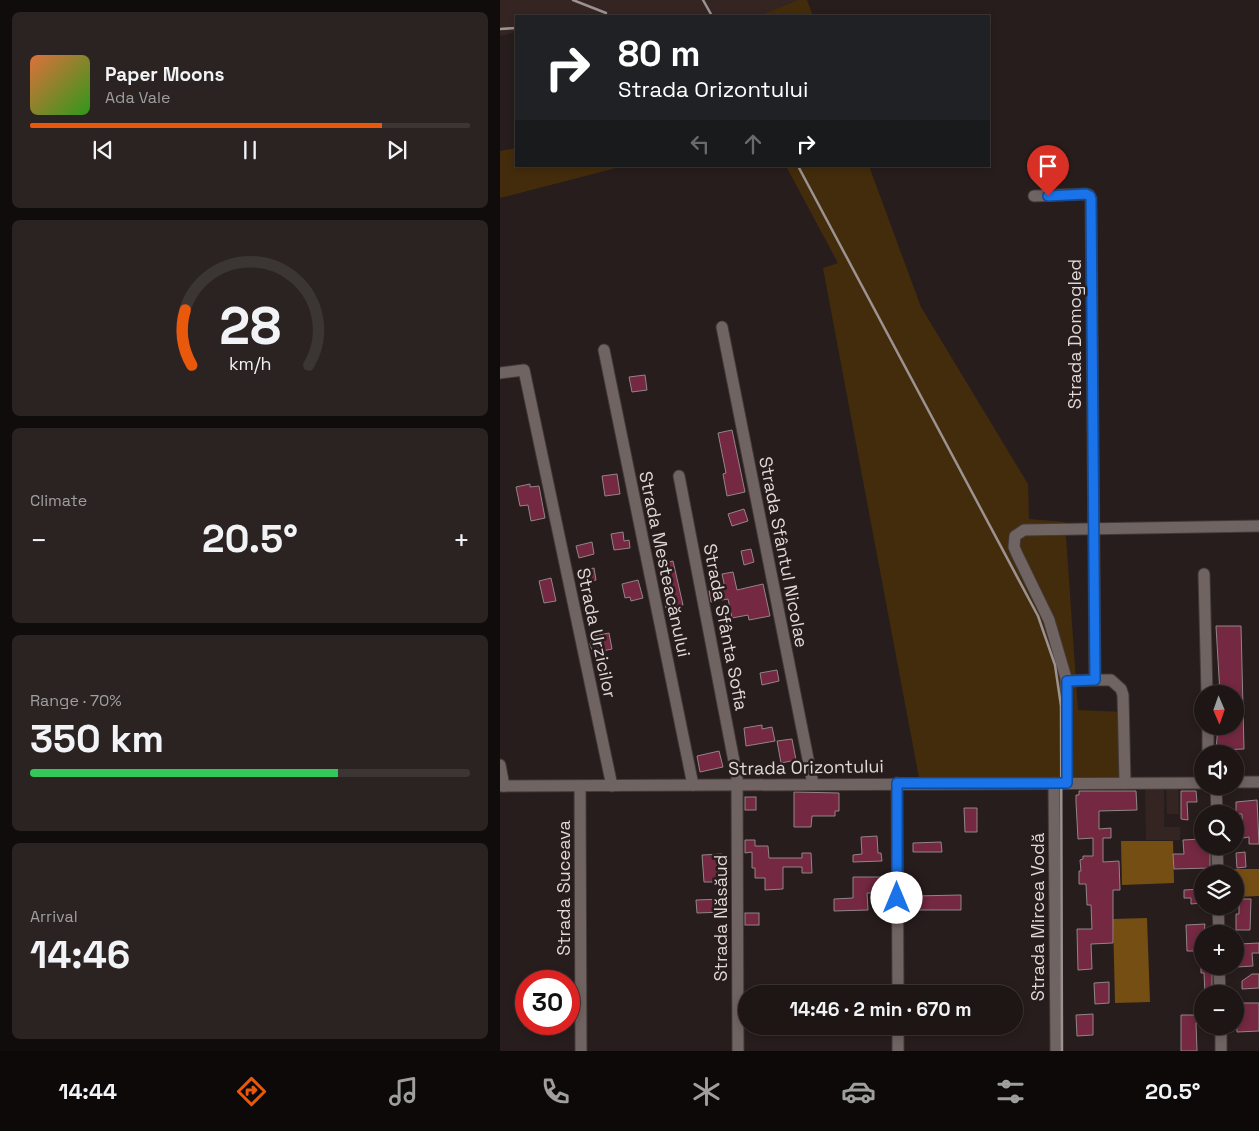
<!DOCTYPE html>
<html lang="en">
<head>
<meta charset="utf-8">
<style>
  :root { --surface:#1d1615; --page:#2a2322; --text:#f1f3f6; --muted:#a09fa0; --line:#3b3534; --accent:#ea580c }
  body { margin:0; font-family:"Space Grotesk",sans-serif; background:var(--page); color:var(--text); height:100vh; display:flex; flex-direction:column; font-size:19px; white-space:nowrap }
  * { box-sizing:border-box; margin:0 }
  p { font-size:16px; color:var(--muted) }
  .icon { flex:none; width:28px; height:28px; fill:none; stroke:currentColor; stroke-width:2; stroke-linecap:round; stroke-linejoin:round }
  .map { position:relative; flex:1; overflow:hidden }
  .details { display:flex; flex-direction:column; gap:12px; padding:12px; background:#100c0c; width:500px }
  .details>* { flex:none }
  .top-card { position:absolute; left:15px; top:15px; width:475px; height:152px; border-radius:0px; box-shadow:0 2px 8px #0003,0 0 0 1px var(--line); background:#202124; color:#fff; overflow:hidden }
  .needle { width:32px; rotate:178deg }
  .tools { position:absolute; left:694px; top:685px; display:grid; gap:10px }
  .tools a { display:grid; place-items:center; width:50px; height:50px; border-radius:50%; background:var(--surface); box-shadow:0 2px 8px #0003,0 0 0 1px var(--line); font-size:25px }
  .speed { position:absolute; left:15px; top:970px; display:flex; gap:10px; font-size:25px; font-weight:700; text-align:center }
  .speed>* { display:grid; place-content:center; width:65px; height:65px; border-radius:50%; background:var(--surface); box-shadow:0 2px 8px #0003,0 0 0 1px var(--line); line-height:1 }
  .speed .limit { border:8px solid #d22; background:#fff; color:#111 }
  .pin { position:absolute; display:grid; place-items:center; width:42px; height:42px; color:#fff; margin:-51px -21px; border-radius:50% 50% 50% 0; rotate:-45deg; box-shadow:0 0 5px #0007 }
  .pin .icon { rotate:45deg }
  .me { position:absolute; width:55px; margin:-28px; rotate:0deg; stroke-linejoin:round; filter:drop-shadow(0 0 4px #0008) }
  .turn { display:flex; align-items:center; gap:18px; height:105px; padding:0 20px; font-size:22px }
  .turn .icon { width:65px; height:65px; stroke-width:2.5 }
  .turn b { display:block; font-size:35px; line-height:42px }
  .lanes { display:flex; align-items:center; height:48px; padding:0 20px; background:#0003; justify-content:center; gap:25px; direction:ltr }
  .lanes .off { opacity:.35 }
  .big { font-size:38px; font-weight:700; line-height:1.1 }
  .details .widget { flex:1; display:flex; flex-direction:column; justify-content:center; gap:8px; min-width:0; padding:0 18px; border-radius:8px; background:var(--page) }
  .details .dial { align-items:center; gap:0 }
  .dial svg { height:130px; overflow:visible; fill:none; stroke:var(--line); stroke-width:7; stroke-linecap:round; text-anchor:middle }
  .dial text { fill:var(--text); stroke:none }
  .song { display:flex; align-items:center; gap:15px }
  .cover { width:60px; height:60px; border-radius:8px; background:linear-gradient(135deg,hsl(20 70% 55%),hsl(110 70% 35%)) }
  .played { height:5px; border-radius:2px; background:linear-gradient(90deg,var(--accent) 80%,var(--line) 80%) }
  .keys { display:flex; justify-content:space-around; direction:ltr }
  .heat { display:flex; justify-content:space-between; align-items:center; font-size:28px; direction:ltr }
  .charge { height:8px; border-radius:4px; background:linear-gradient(90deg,#34c759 70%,var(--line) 0) }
  .trip { position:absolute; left:238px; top:985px; width:285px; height:50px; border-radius:25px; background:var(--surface); box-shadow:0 2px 8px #0003,0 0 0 1px var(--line); font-weight:700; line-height:50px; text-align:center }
  .dock { display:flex; height:80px; justify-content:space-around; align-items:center; background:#0c0908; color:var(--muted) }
  .dock .icon { width:35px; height:35px }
  .dock .active { color:var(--accent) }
  .dock b { font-size:22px; color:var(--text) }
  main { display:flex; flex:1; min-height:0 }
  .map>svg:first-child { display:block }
</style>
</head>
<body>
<main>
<section class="details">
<div class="widget">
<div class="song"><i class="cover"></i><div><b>Paper Moons</b><p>Ada Vale</p></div></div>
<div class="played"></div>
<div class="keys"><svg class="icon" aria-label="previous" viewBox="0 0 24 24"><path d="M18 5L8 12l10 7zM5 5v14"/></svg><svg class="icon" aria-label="pause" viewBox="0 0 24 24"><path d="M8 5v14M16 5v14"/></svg><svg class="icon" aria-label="next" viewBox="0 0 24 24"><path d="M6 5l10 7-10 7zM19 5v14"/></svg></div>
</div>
<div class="widget dial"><svg viewBox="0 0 100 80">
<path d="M14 69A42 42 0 1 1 86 69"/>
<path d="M14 69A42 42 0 0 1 10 35" stroke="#ea580c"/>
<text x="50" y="56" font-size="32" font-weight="700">28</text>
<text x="50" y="72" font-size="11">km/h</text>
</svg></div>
<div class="widget"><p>Climate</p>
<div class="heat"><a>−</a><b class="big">20.5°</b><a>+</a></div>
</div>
<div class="widget"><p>Range · 70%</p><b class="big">350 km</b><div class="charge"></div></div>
<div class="widget"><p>Arrival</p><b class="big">14:46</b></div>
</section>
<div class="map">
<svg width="759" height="1051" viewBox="0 0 759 1051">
  <rect width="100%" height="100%" fill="#271d1c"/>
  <g fill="#342523">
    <path d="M0,0H298L258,16H16V32L0,36Z"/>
    <path d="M664,784V827H680V840H646L645,785Z"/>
    <path d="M666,784L678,785L679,814H667Z"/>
  </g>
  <g fill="#432c0b">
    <path d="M298,0H307L313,16H258Z"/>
    <path d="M16,148V166H124L0,198V151Z"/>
    <path d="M286,166H369L421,307L528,484L529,519L565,522L578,710L624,712V778H419L323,268L338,263Z"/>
  </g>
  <g fill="#754e14">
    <path d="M621,841H673L674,883L622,885Z"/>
    <path d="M732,869H759V896L735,897V874H732Z"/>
    <path d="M647,918L650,1002L615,1003L613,919Z"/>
  </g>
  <g fill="#742841" stroke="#928588">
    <path d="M145,375L147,390L132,392L129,377Z"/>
    <path d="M232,430L245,492L227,496L223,474L226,473L218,433Z"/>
    <path d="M117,474L120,494L105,496L102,476Z"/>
    <path d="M30,484V487L39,486L45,518L31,521L28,505L20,506L16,487Z"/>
    <path d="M244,509L248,521L232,526L228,514Z"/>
    <path d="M123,532L124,541L129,540L130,548L114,550L111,534Z"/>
    <path d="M92,542L94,554L79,558L76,546Z"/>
    <path d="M251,549L254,562L244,565L241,551Z"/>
    <path d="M173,561L183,605L166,608L164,596H166L160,564Z"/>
    <path d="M94,568L96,580L82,583L80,571Z"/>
    <path d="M233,572L237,590L263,584L270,616L249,620L248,615L232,618L228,599L211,602L209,591L225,588L222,574Z"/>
    <path d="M51,578L56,601L44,603L39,581Z"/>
    <path d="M138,580L143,598L131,601L130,597L125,598L122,584Z"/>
    <path d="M716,626H741L744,749L716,750L718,726H735V694H720Z"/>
    <path d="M109,633L112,649L97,652L92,650L90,644L94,636Z"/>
    <path d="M277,670L279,681L262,685L260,673Z"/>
    <path d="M262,725V729L272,727L275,741L246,746L244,728Z"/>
    <path d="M292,739L296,760L281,763L277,741Z"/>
    <path d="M219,751L223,767L200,772L197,756Z"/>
    <path d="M579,791H636L637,810L599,811V829L611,828V838H603V862L619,861L620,890H613V943L591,944L592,969L578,970L577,929H592L591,905H587L586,884H579V871H581L580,860L583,859V856H593V838L578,839L576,802V795H579Z"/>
    <path d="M681,791H696L697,802H687L688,820L681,819Z"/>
    <path d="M294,792L339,793V811H335V816H312L311,827H294Z"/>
    <rect x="245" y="797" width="11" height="13"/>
    <path d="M757,800L759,844H749V837L743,838L742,814H736V802Z"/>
    <path d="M464,808H477V832H465Z"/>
    <path d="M377,836L378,853H381L382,861L353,862V855L362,854L361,837Z"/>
    <path d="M702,839V846H710V868L674,869L673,854H684L683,840Z"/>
    <path d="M245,840H255V846H268L269,858H302V853H311L312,873H302V867H283V889L265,890V878H255V868H252V852L245,853Z"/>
    <path d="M441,842L442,852H413V843Z"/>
    <path d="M745,852L746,867L737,868L736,853Z"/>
    <path d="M222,854L223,882H204L202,855Z"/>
    <path d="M353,877H384L385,893H367L368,910L334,911V899L353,898Z"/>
    <path d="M702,889V903L691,904V898H684V890Z"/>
    <path d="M461,895V910H414V896Z"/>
    <path d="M225,899V912L197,913L196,900Z"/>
    <path d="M739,899H751L750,930H736V914H739Z"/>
    <rect x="245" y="913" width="14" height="12"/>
    <path d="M705,924L702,951H687L686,925Z"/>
    <path d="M759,943V953H752L753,966L737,967L739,944Z"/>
    <path d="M701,966H712V994H705L704,973H701Z"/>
    <path d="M752,974H759V988L742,989V981Z"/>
    <path d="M609,982V1003L595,1004L594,983Z"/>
    <path d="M742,1003H759V1031L737,1032L736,1015H743Z"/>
    <path d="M593,1014V1035L577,1036L576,1015Z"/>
    <path d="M681,1015H702V1022L696,1023L697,1051H681Z"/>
  </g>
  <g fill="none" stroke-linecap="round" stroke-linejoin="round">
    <g stroke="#423938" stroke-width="13">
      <g id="minor">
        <path d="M534,196L586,194L589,195L591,199L595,680H611L621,689L623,695L625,783"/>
        <path d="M222,327L313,784"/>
        <path d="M104,350L193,785"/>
        <path d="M0,373L24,370L112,786"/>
        <path d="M179,476L237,777L238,1051"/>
        <path d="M704,574L707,694"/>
        <path d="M567,681L595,680"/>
        <path d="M708,726V754"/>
        <path d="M0,765L4,786"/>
        <path d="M735,782H759"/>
        <path d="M397,783L398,994"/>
        <path d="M554,783L556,1051"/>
        <path d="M567,783L566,678L549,620L517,554L514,547L515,536L524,530L759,526"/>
        <path d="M0,786L702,783"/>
        <path d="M80,786L81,1051"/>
        <path d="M716,786L717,814"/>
        <path d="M717,846L718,874"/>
        <path d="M718,906L719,934"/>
        <path d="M719,966L720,994"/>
        <path d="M398,1026V1051"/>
        <path d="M721,1026V1051"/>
      </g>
    </g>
    <use href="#minor" stroke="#706462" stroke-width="11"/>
    <g stroke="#9b9291" stroke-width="2.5">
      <path d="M73,0L106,13"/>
      <path d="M203,0L212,16"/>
      <path d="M0,29L16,28"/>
      <path d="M298,166L538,616L555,665L561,706L562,1051"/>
    </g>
  </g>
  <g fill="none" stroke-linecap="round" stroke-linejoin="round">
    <g stroke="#114b97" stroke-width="12">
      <path id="route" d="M397,898V783H567V681L595,680L591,199L590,196L586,194L548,196"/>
    </g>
    <use href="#route" stroke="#1a73e8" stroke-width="9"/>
  </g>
  <g text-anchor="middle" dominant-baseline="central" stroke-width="5" stroke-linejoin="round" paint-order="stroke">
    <g font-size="18" fill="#dfd8d7" stroke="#271d1c">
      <text transform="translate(574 334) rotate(-90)">Strada Domogled</text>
      <text transform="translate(284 552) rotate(79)">Strada Sfântul Nicolae</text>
      <text transform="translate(165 564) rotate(78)">Strada Mesteacănului</text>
      <text transform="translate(226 627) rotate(79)">Strada Sfânta Sofia</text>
      <text transform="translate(97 633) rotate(78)">Strada Urzicilor</text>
      <text transform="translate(306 767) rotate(-1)">Strada Orizontului</text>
      <text transform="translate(63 888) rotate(-90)">Strada Suceava</text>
      <text transform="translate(537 917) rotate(-90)">Strada Mircea Vodă</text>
      <text transform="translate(220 918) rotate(-90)">Strada Năsăud</text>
    </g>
  </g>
</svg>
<div class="tools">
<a><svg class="needle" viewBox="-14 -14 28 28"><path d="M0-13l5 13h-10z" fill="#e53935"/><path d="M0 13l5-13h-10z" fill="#a09fa0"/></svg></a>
<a><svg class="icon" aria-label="sound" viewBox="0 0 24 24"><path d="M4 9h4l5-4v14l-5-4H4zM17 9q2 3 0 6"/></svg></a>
<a><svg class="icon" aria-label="search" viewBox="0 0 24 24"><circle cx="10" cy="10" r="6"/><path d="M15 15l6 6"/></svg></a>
<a><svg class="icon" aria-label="layers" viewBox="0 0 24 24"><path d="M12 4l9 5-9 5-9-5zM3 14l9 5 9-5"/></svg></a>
<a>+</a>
<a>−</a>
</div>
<div class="speed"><div class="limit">30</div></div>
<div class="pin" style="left:548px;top:196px;background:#d93025"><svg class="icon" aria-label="arrive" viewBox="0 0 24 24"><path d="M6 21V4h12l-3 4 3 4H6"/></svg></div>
<svg class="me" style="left:397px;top:898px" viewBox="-20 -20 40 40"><circle r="19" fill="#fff"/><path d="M0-13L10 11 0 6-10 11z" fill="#1a73e8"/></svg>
<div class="trip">14:46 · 2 min · 670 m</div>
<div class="top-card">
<div class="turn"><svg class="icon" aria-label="right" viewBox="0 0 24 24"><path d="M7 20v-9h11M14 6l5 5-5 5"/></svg><div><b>80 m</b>Strada Orizontului</div></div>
<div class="lanes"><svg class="icon off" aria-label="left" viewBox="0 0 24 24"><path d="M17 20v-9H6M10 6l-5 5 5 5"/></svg><svg class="icon off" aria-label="ahead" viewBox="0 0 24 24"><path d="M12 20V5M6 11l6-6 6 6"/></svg><svg class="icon" aria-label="right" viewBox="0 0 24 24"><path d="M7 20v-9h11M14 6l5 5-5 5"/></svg></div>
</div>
</div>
</main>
<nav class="dock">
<b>14:44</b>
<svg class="icon active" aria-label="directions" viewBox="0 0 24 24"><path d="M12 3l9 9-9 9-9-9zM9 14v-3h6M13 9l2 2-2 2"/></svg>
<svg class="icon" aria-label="music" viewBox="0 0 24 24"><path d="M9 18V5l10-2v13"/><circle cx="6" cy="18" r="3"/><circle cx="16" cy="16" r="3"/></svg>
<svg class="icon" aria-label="phone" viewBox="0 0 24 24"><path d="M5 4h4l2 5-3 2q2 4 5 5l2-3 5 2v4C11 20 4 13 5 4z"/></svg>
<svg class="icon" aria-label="climate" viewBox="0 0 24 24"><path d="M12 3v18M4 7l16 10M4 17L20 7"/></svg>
<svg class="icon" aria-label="car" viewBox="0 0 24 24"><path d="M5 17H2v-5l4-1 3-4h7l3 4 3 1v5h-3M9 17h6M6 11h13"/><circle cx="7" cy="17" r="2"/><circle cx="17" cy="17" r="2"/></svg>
<svg class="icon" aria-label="filters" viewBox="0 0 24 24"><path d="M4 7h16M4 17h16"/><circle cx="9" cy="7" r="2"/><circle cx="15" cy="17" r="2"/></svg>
<b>20.5°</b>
</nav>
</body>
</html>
